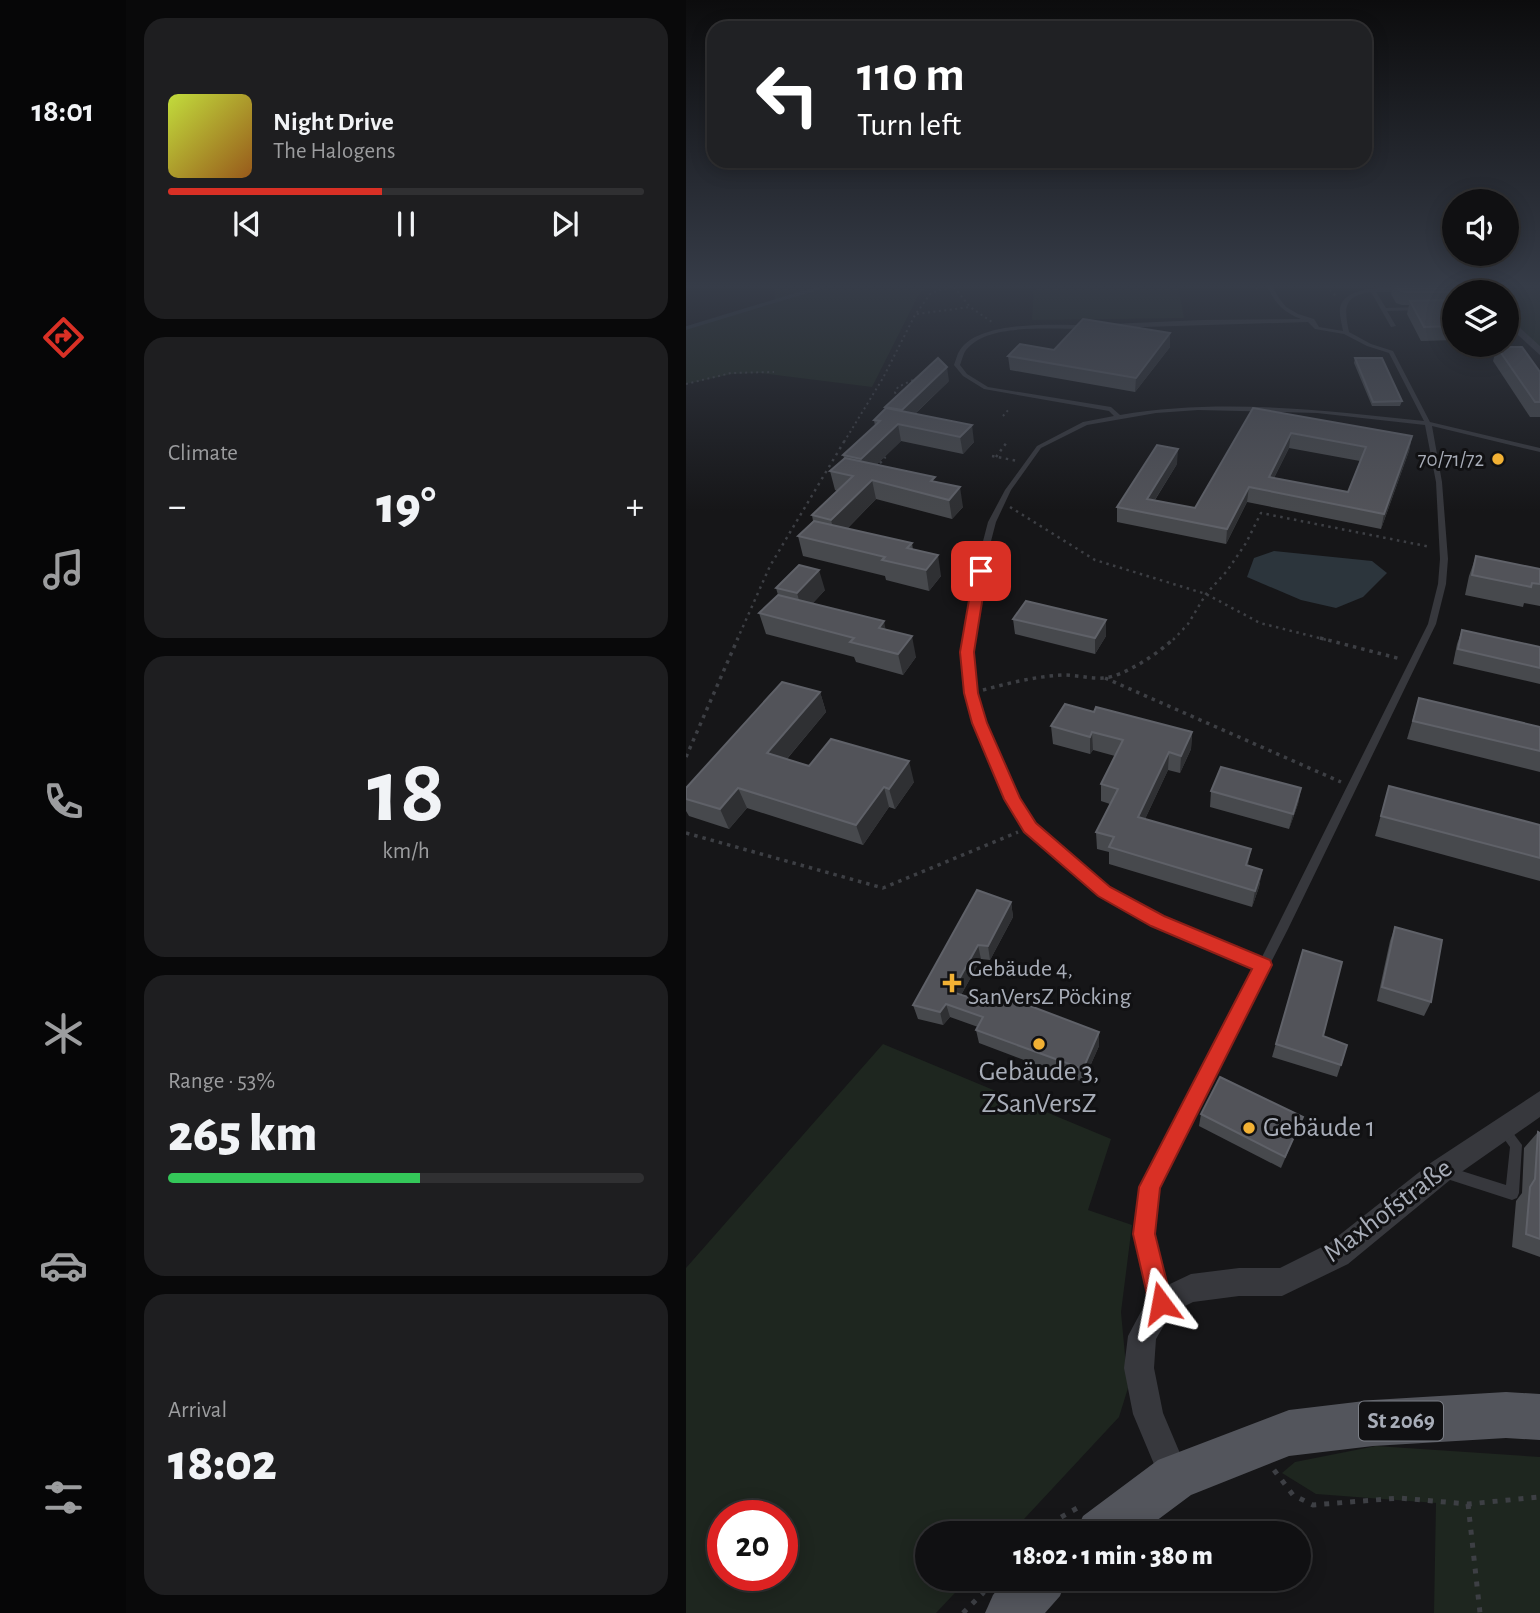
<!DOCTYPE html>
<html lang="en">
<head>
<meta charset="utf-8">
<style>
  :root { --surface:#101012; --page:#1e1e20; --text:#f1f3f6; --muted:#9c9d9f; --line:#303032; --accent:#d93025 }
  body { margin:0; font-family:"Alegreya Sans",sans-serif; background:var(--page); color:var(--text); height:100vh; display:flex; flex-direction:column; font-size:26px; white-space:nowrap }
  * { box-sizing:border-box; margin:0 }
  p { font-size:23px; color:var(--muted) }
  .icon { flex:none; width:38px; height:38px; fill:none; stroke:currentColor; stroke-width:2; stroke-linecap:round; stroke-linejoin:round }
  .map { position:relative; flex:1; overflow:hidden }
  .drawer { display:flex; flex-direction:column; gap:18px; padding:18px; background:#09090a; width:560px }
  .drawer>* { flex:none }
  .guide { position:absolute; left:21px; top:21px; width:665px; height:147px; border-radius:21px; box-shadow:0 4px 18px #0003,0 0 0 2px var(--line); background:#202124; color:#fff; overflow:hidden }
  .fabs { position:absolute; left:756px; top:189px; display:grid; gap:14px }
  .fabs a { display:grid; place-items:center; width:77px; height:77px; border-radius:50%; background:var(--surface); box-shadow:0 4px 18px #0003,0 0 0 2px var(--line); font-size:35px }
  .speed { position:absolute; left:21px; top:1500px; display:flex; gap:14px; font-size:35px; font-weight:700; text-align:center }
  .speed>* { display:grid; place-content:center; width:91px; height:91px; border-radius:50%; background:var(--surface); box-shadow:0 4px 18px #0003,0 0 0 2px var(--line); line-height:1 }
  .speed .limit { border:10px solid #d22; background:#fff; color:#111 }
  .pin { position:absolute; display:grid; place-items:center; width:60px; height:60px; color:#fff; margin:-30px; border-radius:14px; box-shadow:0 4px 10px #0006 }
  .me { position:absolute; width:77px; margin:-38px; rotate:347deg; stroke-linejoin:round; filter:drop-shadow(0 0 5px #0008) }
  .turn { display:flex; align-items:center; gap:24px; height:147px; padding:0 35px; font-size:32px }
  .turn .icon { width:91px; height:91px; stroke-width:2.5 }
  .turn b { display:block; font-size:49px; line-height:60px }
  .big { font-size:52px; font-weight:800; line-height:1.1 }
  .drawer .widget { flex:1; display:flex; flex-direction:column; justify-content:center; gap:10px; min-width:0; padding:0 24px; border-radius:21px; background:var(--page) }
  .drawer .dial { align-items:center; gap:0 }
  .dial b { font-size:91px; line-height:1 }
  .song { display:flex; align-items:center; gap:21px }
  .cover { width:84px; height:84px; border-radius:10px; background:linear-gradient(135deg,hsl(70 70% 55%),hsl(30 70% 35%)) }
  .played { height:7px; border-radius:4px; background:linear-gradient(90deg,var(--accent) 45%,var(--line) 45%) }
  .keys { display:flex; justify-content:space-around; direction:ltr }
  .heat { display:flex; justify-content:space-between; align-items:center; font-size:38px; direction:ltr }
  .charge { height:10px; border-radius:5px; background:linear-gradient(90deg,#34c759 53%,var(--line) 0) }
  .trip { position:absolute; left:229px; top:1521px; width:396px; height:70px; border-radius:35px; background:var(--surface); box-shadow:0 4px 18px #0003,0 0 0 2px var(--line); font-weight:800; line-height:70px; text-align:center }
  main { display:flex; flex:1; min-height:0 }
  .tabs { display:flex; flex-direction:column; width:126px; justify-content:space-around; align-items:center; background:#060607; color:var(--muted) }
  .tabs .icon { width:49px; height:49px }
  .tabs .on { color:var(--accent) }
  .tabs b { font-size:32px; color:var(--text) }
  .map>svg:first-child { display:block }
</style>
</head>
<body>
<main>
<nav class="tabs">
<b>18:01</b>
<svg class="icon on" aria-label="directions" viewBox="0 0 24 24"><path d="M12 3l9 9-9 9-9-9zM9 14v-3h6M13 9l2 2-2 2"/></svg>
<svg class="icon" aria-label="music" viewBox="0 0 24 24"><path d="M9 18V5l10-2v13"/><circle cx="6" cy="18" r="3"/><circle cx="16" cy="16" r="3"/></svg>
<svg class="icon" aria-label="phone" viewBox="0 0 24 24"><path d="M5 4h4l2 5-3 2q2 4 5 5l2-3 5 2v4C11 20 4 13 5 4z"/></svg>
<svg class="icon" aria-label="climate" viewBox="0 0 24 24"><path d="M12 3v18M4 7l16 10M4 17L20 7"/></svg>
<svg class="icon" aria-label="car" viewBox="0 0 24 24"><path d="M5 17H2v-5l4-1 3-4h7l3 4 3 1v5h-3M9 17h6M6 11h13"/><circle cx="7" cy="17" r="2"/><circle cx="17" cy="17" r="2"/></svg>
<svg class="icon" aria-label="filters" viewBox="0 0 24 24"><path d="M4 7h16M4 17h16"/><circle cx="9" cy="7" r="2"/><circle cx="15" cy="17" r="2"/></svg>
</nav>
<section class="drawer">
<div class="widget">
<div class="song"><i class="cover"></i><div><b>Night Drive</b><p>The Halogens</p></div></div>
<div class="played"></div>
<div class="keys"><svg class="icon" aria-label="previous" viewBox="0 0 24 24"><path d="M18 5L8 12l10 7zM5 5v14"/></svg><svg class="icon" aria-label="pause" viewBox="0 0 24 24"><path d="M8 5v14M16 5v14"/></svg><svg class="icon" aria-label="next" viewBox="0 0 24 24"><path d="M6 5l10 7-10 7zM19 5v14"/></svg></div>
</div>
<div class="widget"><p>Climate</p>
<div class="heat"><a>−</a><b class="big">19°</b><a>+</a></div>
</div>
<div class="widget dial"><b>18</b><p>km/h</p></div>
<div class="widget"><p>Range · 53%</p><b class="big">265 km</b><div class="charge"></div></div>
<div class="widget"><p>Arrival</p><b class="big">18:02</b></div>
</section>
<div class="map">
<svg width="854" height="1613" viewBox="0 0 854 1613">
  <rect width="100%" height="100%" fill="#161618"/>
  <g fill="#1e261f" fill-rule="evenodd">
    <path d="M88,286H250L234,292L186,387L73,373L46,374L0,384V328L89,303Z"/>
    <path d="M348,286H492L498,318L346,320Z"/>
    <path d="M803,286H854V352L821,319V292H803Z"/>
    <path d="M197,1044L425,1139L402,1210L446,1225L435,1312L442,1388L433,1417L325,1533H242V1578L282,1579L250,1613H0V1268ZM37,1516H96V1575H37Z"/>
    <path d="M690,1446L854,1457V1613H748L750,1503L630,1494L596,1473L609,1462Z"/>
  </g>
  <path fill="#2c353c" d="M588,551L686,561L701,573L677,597L650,608L615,600L561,577L568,558Z"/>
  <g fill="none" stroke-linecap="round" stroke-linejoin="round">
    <path stroke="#2c353c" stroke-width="3.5" d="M0,328L139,286"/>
    <g stroke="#3d3f44" stroke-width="2" stroke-dasharray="2 3.5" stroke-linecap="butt">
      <path d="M559,286L574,289"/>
      <path d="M640,286L651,297"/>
      <path d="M812,286L813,292"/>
      <path d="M268,287L284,307L306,322"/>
      <path d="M231,314L284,307"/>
      <path d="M0,384L45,373L88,372"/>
      <path d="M211,399L209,392L212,387L231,378"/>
      <path d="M317,416L323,409"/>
      <path d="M158,442L197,378L229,315L245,293L267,286"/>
    </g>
    <g stroke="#3d3f44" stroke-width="2.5" stroke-dasharray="2.5 4.5" stroke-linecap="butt">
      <path d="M306,456L332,461"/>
      <path d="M310,457L321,442"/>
      <path d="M189,468L199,458L195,453"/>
      <path d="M324,507L409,560L520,594L574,623L641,640"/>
      <path d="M51,640L84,566L159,440"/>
      <path d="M487,640L502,624L520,594L541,571L560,543L575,513L745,547"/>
    </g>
    <g stroke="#3d3f44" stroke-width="3.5" stroke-dasharray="3.5 5" stroke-linecap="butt">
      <path d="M634,638L715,659"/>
      <path d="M419,678L655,782"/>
      <path d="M297,690C323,683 351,676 378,675C391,675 404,679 417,678C437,677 475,652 488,638"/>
      <path d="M0,757L52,638"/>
      <path d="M0,833L197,888L332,832"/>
    </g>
    <g stroke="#3d3f44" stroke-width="5" stroke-dasharray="5 8" stroke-linecap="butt">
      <path d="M588,1470L607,1495L627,1505L713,1498L782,1504L854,1497"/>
      <path d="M782,1504L794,1613"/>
      <path d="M355,1533L363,1524L393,1507"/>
      <path d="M277,1613L298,1592"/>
    </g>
    <g fill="#37383d" fill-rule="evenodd">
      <path d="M581,286H586L593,298L600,307L612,314L628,319L633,327L657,331C656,324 653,315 654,308C659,285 703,287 721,289V291L719,292H690L700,308L735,307L738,309L737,310L701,311L710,326L705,327L685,292C657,296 658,308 663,332L685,344L707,351L744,422L854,448V452L746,426L756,482L762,559L760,584L750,624L602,929L470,1188L465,1234L482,1303L480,1308L475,1310L470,1308L468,1303L451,1234L458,1187L571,967L468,924L414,894L341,831L321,799L290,723L280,690L277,652L296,545L302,522L319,490L351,446L397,422L428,416L423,411L298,389L277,376L268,365C270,360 271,354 274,350C294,320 368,325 400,325L402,326V328C369,331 303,321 280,350C277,354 276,360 274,365L281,374L302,387L425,407L434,415C535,398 637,410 738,421L703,353L681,346L658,334L629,329L622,322L425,328L422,326L425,324L516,320L615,319C597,312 589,303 581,286ZM512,410L631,413L739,425L750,482L754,559L752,584L742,624L575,959L476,918L422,888L347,825L330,798L298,723L288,690L285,652L304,545L310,522L325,490L355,448L401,425L470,413Z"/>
      <path d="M817,1123L821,1125L836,1145L833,1193L831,1198L826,1200L755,1177L754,1172L755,1167L760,1166L820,1185L824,1147L811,1129L813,1125Z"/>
    </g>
    <g fill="#37383d" fill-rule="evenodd">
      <path d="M821,316L854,346V355L821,325Z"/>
      <path d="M854,1091V1117L764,1180L662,1264L596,1296H553L507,1302L485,1313L470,1339L468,1368L477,1413L504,1477L500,1488L489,1492L478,1488L447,1414L438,1368L442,1336L465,1293L505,1274L553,1268H594L642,1244L746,1162Z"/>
    </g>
    <g fill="#53555c" fill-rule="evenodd">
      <path d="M820,1392L854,1394V1440L820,1438L687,1446L603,1456L505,1495L454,1533H389L397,1516L472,1460L603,1410L687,1400Z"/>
      <path d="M321,1578H381L374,1596L359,1613H299L307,1595Z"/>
    </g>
  </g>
  <g fill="#47494d" fill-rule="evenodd">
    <path d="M774,285L768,292V340L735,341L721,314L723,305H716L710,303L705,294L707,286H700Z"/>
    <path d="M484,333V347L449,392L324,370L322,356Z"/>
    <path d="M811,347L854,372V417H844L807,361Z"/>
    <path d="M669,358L716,401L714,406H686L668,363Z"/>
    <path d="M263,381L229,414L288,442L277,454L215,441L191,464L250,482L277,507L266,519L190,499L161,529L226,543L227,550L255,576L243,591L200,580L199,576L117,556L112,536L127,521L126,515L151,491L149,490L144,471L158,458L157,455L189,426L188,420L199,409V407Z"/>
    <path d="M567,408L726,436L723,451L695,529L561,502L540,544L431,522V507L491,464L469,500L509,508ZM603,448L674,461L662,492L588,478Z"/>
    <path d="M790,556L854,569V606L838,603L837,607L779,595L783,576Z"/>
    <path d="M90,588L139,590L126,604L200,629L230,657L217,675L170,662L168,657L80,634L73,613L92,595Z"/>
    <path d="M327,619L420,620V636L409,654L329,634Z"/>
    <path d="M776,630L854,647V684L767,664L771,644Z"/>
    <path d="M134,692L140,712L101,759L123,766L228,782L209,809L203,807L177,845L61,808L43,829L3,816L0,811V788Z"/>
    <path d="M733,698L854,727V772L721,739Z"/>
    <path d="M408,712L506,732L505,749L494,773L482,770L459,819L562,866L576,870L573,887L566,907L423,864V852L411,849L410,832L424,804L415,801V784L429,756L407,750L404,754L367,744L365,726Z"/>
    <path d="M703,786L854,825V881L689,836Z"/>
    <path d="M615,788L612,804L603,829L524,807L525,791Z"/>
    <path d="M325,902L327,917L304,960L295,959L275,995L413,1046L397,1082L293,1043L290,1030L292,1027L264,1017L257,1025L232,1019L227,1005Z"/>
    <path d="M709,927L745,1002L738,1016L691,1001L704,941Z"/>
    <path d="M617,950L637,1036L655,1065L651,1077L586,1057Z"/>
    <path d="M515,1114L617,1117L595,1168L513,1126Z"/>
    <path d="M852,1132L854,1133V1257L826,1247L830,1201L836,1193L838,1148Z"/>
  </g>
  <g fill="#2f3033">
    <path d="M484,333V347L449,392L450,378Z"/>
    <path d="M261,367L263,381L218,424L216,410Z"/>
    <path d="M212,424L215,441L179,476L175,459Z"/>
    <path d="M286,425L288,442L277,454L274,437Z"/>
    <path d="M605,433L603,448L581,492L583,477Z"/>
    <path d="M726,436L723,451L695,529L698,514Z"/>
    <path d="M492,449L491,464L460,514L461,499Z"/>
    <path d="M186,480L190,499L150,540L145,520Z"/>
    <path d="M274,487L277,507L266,519L263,500Z"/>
    <path d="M563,487L561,502L540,544L541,529Z"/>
    <path d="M252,555L255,576L243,591L240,570Z"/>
    <path d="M133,570L139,590L117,614L111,593Z"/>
    <path d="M420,620V636L409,654V638Z"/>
    <path d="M198,621L202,642L193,628Z"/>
    <path d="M226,636L230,657L217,675L212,654Z"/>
    <path d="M134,692L140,712L89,773L81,753Z"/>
    <path d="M406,732L407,750L404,754V737Z"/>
    <path d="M506,732L505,749L494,773L495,756Z"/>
    <path d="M483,752L482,770L452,834V817Z"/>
    <path d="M223,761L228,782L209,809L203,789Z"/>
    <path d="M198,787L203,807L177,845L170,825Z"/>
    <path d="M52,788L61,808L43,829L34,809Z"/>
    <path d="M615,788L612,804L603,829L607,814Z"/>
    <path d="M565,849L562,866L560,865Z"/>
    <path d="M576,870L573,887L566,907L569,891Z"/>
    <path d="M325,902L327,917L304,960L302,946Z"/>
    <path d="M292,945L295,959L269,1006L266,992Z"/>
    <path d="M260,1004L264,1017L257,1025L254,1012Z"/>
    <path d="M413,1032V1046L397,1082V1069Z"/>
  </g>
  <g fill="#525359" stroke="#5f6168" stroke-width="2" fill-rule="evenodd">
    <path d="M710,285H774L778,292H718L712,289Z"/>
    <path d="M768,300V310H766L768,313V326L738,327L724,301Z"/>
    <path d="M397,319L484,333L450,378L322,356L334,344L368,350Z"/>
    <path d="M811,347H836L854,372V402H849Z"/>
    <path d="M252,358L261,367L216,410L199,407Z"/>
    <path d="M669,358H696L716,401L687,402Z"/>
    <path d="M200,408L286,425L274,437L212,424L175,459L157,455L194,421L188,420Z"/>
    <path d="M567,408L726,436L698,514L563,487L541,529L431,507L471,445L492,449L461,499L509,508ZM605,433L680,447L662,492L583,477Z"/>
    <path d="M159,458L249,477L245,481L274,487L263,500L186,480L145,520L126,515L167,476L144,471Z"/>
    <path d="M128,521L226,543L221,548L252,555L240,570L196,560L199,557L112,536Z"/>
    <path d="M790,556L854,569V584L846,583L845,587L786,575Z"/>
    <path d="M113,565L133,570L111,593L90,588Z"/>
    <path d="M92,595L198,621L193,628L226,636L212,654L164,642L168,638L73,613Z"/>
    <path d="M340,601L420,620L409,638L327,619Z"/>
    <path d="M776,630L854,647V668L772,649Z"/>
    <path d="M96,682L134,692L81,753L123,766L145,739L223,761L203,789L198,787L170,825L52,788L34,809L0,799V788Z"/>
    <path d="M733,698L854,727V751L727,721Z"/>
    <path d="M379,704L408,712L410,707L506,732L495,756L483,752L452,817L565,849L560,865L576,870L569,891L423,847L428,837L410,832L432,789L415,784L437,740L406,732L404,737L365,726Z"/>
    <path d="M535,767L615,788L607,814L525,791Z"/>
    <path d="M703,786L854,825V858L695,816Z"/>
    <path d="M291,890L325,902L302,946L292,945L266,992L304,1004L310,993L413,1032L397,1069L290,1030L297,1017L260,1004L254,1012L227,1005Z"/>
    <path d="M709,927L756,940L745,1002L696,987Z"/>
    <path d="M617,950L656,962L637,1036L661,1045L655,1065L590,1044Z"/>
    <path d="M534,1077L617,1117L599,1157L515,1114Z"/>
    <path d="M852,1132L854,1133V1239L840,1234L844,1187L849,1179Z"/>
  </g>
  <linearGradient id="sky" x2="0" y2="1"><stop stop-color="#0c0c0d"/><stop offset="0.56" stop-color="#363c48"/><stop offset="1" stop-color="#363c48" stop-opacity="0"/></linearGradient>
  <rect width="854" height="511" fill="url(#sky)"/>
  <path fill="#d93025" stroke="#8d1f18" stroke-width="2" d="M295,567L301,571L288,652L292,693L301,723L334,798L350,823L424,887L478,916L584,960L586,965L474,1188L469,1234L486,1303L483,1311L475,1315L466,1311L463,1303L447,1234L453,1187L566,969L465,926L412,896L338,832L318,799L286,723L278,693L274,652L288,571Z"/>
  <g fill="#f2b134" stroke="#111113" stroke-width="2.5">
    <circle cx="812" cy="459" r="7"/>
    <path d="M262.5 972.5h7v7h7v7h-7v7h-7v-7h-7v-7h7z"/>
    <circle cx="353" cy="1044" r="7"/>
    <circle cx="563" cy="1128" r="7"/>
  </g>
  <g text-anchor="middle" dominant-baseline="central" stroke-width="6" stroke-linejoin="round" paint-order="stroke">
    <g font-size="21" fill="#a8adb8" stroke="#111113" text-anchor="end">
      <text x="798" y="459">70/71/72</text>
    </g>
    <rect fill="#111113" stroke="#7b7e86" stroke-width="2" x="673" y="1401.5" width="84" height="39" rx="5"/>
    <g font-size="23" font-weight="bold" fill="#a8adb8">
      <text x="715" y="1421">St 2069</text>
    </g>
    <g font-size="24" fill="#a8adb8" stroke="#111113" text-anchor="start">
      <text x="282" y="969">Gebäude 4,<tspan x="282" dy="28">SanVersZ Pöcking</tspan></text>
    </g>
    <g font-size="28" fill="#a8adb8" stroke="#111113">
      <text x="353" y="1072">Gebäude 3,<tspan x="353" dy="32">ZSanVersZ</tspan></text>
      <text x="577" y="1128" text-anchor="start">Gebäude 1</text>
    </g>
    <g font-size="28" fill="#a8adb8" stroke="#111113">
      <text transform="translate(702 1211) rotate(-37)">Maxhofstraße</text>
    </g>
  </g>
</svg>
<div class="fabs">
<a><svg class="icon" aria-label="sound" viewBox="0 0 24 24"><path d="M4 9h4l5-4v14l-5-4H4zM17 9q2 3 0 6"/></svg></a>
<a><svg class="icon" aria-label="layers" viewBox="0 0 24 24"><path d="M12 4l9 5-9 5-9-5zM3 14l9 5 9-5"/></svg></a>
</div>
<div class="speed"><div class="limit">20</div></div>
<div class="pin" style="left:295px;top:571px;background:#d93025"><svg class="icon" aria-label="arrive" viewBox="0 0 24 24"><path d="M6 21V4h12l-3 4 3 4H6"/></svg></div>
<svg class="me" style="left:475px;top:1303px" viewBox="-20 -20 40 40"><path d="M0-17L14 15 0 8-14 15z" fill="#d93025" stroke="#fff" stroke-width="4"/></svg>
<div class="trip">18:02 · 1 min · 380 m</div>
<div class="guide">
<div class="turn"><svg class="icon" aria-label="left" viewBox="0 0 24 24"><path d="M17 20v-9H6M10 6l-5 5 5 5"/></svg><div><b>110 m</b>Turn left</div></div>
</div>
</div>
</main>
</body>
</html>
